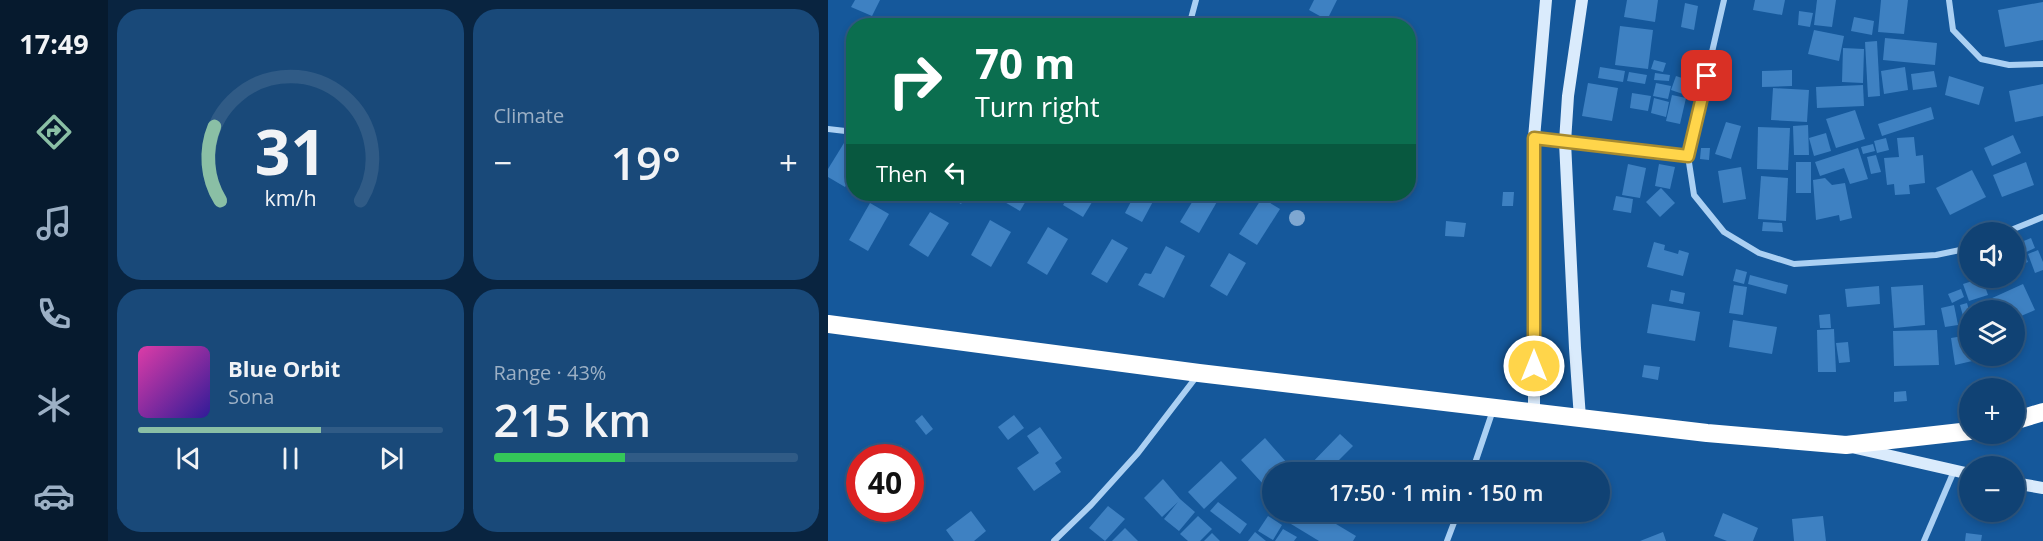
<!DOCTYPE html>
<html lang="en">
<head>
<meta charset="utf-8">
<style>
  :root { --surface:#104274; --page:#194979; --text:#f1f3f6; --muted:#9cb0c5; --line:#305b86; --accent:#8abfa5 }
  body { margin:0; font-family:"Open Sans",sans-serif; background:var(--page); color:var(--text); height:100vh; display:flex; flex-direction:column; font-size:22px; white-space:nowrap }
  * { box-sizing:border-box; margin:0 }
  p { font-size:20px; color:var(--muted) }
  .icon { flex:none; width:33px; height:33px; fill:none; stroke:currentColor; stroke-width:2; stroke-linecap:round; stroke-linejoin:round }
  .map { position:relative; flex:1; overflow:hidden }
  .details { display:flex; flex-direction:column; gap:9px; padding:9px; background:#092440; width:720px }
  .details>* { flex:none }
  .guide { position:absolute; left:18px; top:18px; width:570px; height:183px; border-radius:24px; box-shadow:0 3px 9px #0003,0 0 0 2px var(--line); background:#0b6e4f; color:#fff; overflow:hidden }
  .buttons { position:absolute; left:1131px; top:222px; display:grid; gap:12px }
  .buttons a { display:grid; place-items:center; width:66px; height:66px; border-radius:50%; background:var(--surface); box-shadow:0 3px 9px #0003,0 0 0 2px var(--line); font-size:30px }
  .speed { position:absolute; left:18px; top:444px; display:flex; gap:12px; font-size:30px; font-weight:700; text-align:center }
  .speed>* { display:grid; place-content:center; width:78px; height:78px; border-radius:50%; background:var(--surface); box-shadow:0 3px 9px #0003,0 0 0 2px var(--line); line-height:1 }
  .speed .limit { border:9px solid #d22; background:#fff; color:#111 }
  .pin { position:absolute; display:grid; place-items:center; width:51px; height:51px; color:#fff; margin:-26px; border-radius:12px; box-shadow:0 3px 9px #0006 }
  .me { position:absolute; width:66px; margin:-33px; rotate:0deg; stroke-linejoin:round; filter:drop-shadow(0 0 4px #0008) }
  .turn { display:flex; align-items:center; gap:21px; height:126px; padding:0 30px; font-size:27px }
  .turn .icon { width:78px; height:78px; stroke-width:2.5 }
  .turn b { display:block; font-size:42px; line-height:51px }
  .then { display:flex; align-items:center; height:57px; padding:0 30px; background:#0003; gap:12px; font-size:22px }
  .big { font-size:45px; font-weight:600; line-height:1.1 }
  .details .tile { flex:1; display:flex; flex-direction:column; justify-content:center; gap:9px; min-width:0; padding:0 21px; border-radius:24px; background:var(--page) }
  .details .dial { align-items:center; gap:0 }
  .dial svg { height:156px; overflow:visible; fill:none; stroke:var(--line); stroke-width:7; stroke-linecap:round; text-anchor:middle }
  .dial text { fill:var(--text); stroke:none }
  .song { display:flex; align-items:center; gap:18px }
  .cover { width:72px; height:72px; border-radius:9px; background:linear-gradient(135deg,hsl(320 70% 55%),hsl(250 70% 35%)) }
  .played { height:6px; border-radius:3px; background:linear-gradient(90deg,var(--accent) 60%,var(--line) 60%) }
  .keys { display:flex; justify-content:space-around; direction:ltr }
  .heat { display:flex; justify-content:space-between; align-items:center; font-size:33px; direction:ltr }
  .charge { height:9px; border-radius:4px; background:linear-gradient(90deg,#34c759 43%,var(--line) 0) }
  .details .tiles { flex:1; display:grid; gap:9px; grid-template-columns:repeat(2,1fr) }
  .trip { position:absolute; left:434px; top:462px; width:348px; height:60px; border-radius:30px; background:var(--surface); box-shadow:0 3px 9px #0003,0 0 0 2px var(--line); font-weight:600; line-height:60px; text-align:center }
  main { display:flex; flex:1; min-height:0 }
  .tabs { display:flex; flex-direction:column; width:108px; justify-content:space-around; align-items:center; background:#061a2e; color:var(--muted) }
  .tabs .icon { width:42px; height:42px }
  .tabs .on { color:var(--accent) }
  .tabs b { font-size:27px; color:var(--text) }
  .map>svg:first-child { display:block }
</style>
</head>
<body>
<main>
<nav class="tabs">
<b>17:49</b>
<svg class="icon on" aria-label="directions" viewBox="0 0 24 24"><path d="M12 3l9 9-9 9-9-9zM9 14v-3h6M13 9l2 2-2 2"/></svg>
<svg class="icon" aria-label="music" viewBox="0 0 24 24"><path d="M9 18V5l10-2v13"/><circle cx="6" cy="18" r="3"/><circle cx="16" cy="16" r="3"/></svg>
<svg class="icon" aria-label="phone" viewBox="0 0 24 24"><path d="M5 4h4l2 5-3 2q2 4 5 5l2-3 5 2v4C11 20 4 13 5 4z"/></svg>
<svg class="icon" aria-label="climate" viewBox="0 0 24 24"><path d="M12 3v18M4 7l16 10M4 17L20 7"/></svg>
<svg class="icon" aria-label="car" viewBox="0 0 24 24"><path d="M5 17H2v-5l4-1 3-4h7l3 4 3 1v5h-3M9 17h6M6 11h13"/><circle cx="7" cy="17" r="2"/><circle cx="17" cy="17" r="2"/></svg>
</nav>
<section class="details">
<div class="tiles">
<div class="tile dial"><svg viewBox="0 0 100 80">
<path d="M14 69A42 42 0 1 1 86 69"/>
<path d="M14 69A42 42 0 0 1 11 31" stroke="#8abfa5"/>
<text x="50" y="56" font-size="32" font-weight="700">31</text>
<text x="50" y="72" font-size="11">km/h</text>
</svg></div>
<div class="tile"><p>Climate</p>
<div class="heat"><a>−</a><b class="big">19°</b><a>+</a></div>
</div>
<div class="tile">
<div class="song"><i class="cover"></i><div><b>Blue Orbit</b><p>Sona</p></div></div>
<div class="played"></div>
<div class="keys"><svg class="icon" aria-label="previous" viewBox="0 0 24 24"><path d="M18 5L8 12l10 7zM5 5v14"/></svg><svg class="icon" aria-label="pause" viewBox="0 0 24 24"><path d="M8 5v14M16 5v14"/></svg><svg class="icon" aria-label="next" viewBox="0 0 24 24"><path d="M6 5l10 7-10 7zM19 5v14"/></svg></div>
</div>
<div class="tile"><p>Range · 43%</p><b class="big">215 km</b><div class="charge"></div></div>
</div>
</section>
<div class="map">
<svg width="1215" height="541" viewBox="0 0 1215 541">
  <rect width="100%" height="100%" fill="#15589b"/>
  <g fill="#3e81c2">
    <path d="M27,0H52L44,16L23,7Z"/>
    <path d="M486,0H509L499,20L481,10Z"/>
    <path d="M799,0H830L827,22L796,17Z"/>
    <path d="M927,0H957L954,15L925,10Z"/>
    <path d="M989,0H1008L1004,27L986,25Z"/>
    <path d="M1053,0H1080L1076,34L1050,32Z"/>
    <path d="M1215,2V40L1177,47L1170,10Z"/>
    <path d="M857,3L870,6L866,30L853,27Z"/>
    <path d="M971,11L985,13L982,27L970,25Z"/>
    <path d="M1026,17L1046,21L1044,35L1023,31Z"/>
    <path d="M792,26L825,30L820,69L787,65Z"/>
    <path d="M986,30L1016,36L1011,61L980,54Z"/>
    <path d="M1057,38L1109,43L1107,65L1055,60Z"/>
    <path d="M1049,41L1052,96L1040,97L1037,42Z"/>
    <path d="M1015,48L1036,49L1035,83L1014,82Z"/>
    <path d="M826,60L838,63L835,72L823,69Z"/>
    <path d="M772,67L797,71L795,82L770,78Z"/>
    <path d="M1077,67L1080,90L1056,94L1053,71Z"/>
    <path d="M964,70V86L934,87V71Z"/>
    <path d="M1106,71L1109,87L1085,90L1083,74Z"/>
    <path d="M801,72L819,75L817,84L799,81Z"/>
    <path d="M827,73L842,75L841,81L826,80Z"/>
    <path d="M848,76L860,80L855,94L843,90Z"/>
    <path d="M1121,76L1156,87L1151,105L1117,95Z"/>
    <path d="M760,83L790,88L784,121L754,116Z"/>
    <path d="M828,83L843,86L840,99L825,96Z"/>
    <path d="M1215,84V116L1187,122L1181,91Z"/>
    <path d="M1035,85L1036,106L989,108L988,87Z"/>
    <path d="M945,88L981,90L979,122L943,120Z"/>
    <path d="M804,93L823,96L820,111L802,108Z"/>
    <path d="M844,95L858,98L852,124L838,121Z"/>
    <path d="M826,98L841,102L838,117L823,113Z"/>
    <path d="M1103,107L1106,119L1054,136L1050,124Z"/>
    <path d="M1027,110L1037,139L1008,148L998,119Z"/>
    <path d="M898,122L913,126L903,159L887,154Z"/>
    <path d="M980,125L981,155H966L965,126Z"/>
    <path d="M930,127L962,128L960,170L929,169Z"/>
    <path d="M998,133L1003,151L986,156L981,138Z"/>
    <path d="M1185,135L1193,153L1164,166L1156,148Z"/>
    <path d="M1086,137L1088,156L1095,155L1097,183L1081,185L1082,194L1067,195L1066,184L1059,185L1056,158L1071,157L1069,138Z"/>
    <path d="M1058,138L1061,150L1049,153L1046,141Z"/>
    <path d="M16,143L26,148V172L17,187L0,177V169Z"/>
    <path d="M1045,144L1047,151L1035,154L1033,147Z"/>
    <path d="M873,148H882L881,160L872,159Z"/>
    <path d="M1030,148L1040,179L1022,184L1016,168L992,176L987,162Z"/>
    <path d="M1048,155L1053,172L1043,174L1039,157Z"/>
    <rect x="968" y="162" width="15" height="31"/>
    <path d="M1198,162L1206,185L1174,197L1165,175Z"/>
    <path d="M800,164L818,168L812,198L794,195Z"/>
    <path d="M831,164L847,167L842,189L827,186Z"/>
    <path d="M913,167L918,199L895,203L890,171Z"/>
    <path d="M1144,170L1158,197L1122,215L1108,188Z"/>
    <path d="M933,176L960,178L958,221L930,219Z"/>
    <path d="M997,178L1004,185L1017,183L1024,218L1012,221L1011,215L988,220L985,180Z"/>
    <path d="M833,188L847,203L832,217L818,202Z"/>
    <path d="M675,192H686L685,206H674Z"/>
    <path d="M117,194H140L133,204Z"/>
    <path d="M177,194H202L192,211L173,200Z"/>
    <path d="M242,194H269L255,217L235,205Z"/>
    <path d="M307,194H329L314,222L297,213Z"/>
    <path d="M369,194H379L390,200L371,233L352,222Z"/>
    <path d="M788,196L805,199L803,213L785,210Z"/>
    <path d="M434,198L452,209L429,245L411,234Z"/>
    <path d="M42,203L61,214L40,251L21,240Z"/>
    <path d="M102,212L121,223L100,257L81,245Z"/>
    <path d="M162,220L183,232L163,267L143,255Z"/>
    <path d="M618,221L638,223L636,237L617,236Z"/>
    <path d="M935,222L954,223L955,232L934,231Z"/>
    <path d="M220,227L240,239L219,275L199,263Z"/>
    <path d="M1203,238L1207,248L1196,253L1200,262L1186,267V245Z"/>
    <path d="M284,239L300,248L279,283L263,274Z"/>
    <path d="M826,242L837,245L836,250L850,254L851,250L861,253L855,276L819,267Z"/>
    <path d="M338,246L357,256L336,298L310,285L317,273L323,274Z"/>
    <path d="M1210,250L1215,262V270L1207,273L1200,254Z"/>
    <path d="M401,253L418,263L399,296L382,286Z"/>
    <path d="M908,269L919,272L916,284L905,281Z"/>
    <path d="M922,275L960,285L958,294L920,284Z"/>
    <path d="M1154,278L1160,295L1141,301L1135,284Z"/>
    <path d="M1195,284L1207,310L1186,319V310H1167L1162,299Z"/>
    <path d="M906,285L919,287L915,315L901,313Z"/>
    <path d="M1095,285L1097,325L1066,328L1063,287Z"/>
    <path d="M1051,286L1052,304L1019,307L1017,289Z"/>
    <path d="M1133,289L1136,297L1124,303L1120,294Z"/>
    <path d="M843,290L857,293L855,304L841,301Z"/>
    <path d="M1139,303L1142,314L1135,316L1132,305Z"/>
    <path d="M824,304L872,312L867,341L819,333Z"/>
    <path d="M1126,305L1130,325L1117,327L1113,308Z"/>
    <path d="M1002,314L1003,328H992L991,315Z"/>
    <path d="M905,320L949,327L944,354L901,347Z"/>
    <path d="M1142,320V356H1166L1127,365L1123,338L1141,335L1136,321Z"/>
    <path d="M1006,329L1008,372H990L989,330Z"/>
    <path d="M1109,330L1111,365L1066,366L1065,331Z"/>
    <path d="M1020,342L1022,362L1011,363L1008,343Z"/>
    <path d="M816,365L832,367L830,380L814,377Z"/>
    <path d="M1078,391L1079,401L1066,402V392Z"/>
    <path d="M94,415L105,429L98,435L87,421Z"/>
    <path d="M186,415L196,428L180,440L170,427Z"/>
    <path d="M212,427L234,458L227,463L233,472L206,491L189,468L211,453L199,436Z"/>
    <path d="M512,434L525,446L499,472H475Z"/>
    <path d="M437,438L460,464L450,472H444V478L436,485L413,460Z"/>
    <path d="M73,445L83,458H63L61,454Z"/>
    <path d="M393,461L409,478L376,509L360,492Z"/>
    <path d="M466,463L475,472H455Z"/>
    <path d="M335,479L352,499L367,512L351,531L336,519L350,502L334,517L316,498Z"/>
    <path d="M390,502L419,524L412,534L382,511Z"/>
    <path d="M280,506L297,519L277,541L261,528Z"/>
    <path d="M143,511L158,531L146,541H126L118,530Z"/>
    <path d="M471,512H488L528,536L525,541H491L463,524Z"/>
    <path d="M895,513L930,528L925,541H899L886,536Z"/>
    <path d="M370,516L384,529L372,541H360L352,534Z"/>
    <path d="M440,516L454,525L445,540L430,531Z"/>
    <path d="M995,516L998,541H966L964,519Z"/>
    <path d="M297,528L310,541H284Z"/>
    <path d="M455,529L469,537L466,541H447Z"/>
    <path d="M427,532L438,541H420Z"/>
    <path d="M835,532L838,541H812Z"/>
    <path d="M384,533L392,541H376Z"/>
    <path d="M1138,533L1154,535L1153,541H1137Z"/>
  </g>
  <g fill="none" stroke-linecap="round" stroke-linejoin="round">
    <g stroke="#abd0f3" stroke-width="6">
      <path d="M896,0L860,156L866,195L896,232L931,253L966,264L1108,255L1142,248"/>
      <path d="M1121,0L1125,30L1153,59L1181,65L1215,64"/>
      <path d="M361,26L368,0"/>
      <path d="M0,129L26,132"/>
      <path d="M706,138L860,156"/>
      <path d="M1178,232L1215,217"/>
      <path d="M644,472L665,410"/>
      <path d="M226,541L263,505L310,453L369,376"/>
      <path d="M619,541L630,512"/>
      <path d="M1096,541L1126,471"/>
    </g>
    <g stroke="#daebfc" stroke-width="12">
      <path d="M706,411V138L718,0"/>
      <path d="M752,418L747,348L737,142L740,96L754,0"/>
      <path d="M1028,448L1142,474"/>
      <path d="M1186,483L1215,488"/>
    </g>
    <g stroke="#fff" stroke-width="18">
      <path d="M0,324L371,373L879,433L1018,445L1142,431"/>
      <path d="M1186,421L1215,412"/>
    </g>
  </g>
  <circle fill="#7ea7d1" cx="469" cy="218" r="8"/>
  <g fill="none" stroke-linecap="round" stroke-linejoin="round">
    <g stroke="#a68a30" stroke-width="15">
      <path id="route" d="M706,366V138L860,156L879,76"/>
    </g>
    <use href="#route" stroke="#ffd54a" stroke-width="10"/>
  </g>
</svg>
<div class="buttons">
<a><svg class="icon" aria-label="sound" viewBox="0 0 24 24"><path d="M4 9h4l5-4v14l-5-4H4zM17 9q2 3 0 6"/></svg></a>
<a><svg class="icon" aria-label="layers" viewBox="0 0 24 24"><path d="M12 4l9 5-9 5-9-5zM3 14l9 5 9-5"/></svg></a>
<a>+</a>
<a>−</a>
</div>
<div class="speed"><div class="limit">40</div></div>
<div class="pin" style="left:879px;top:76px;background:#d93025"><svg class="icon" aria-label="arrive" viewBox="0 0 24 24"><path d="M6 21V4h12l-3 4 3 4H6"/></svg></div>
<svg class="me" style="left:706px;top:366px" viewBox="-20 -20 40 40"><circle r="17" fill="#ffd54a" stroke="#fff" stroke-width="3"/><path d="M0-11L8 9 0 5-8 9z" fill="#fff"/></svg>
<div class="trip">17:50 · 1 min · 150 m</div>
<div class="guide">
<div class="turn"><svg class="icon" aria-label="right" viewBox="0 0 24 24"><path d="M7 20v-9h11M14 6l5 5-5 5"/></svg><div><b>70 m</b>Turn right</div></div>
<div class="then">Then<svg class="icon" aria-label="left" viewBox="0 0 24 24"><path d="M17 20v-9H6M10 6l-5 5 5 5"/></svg></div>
</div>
</div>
</main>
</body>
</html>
